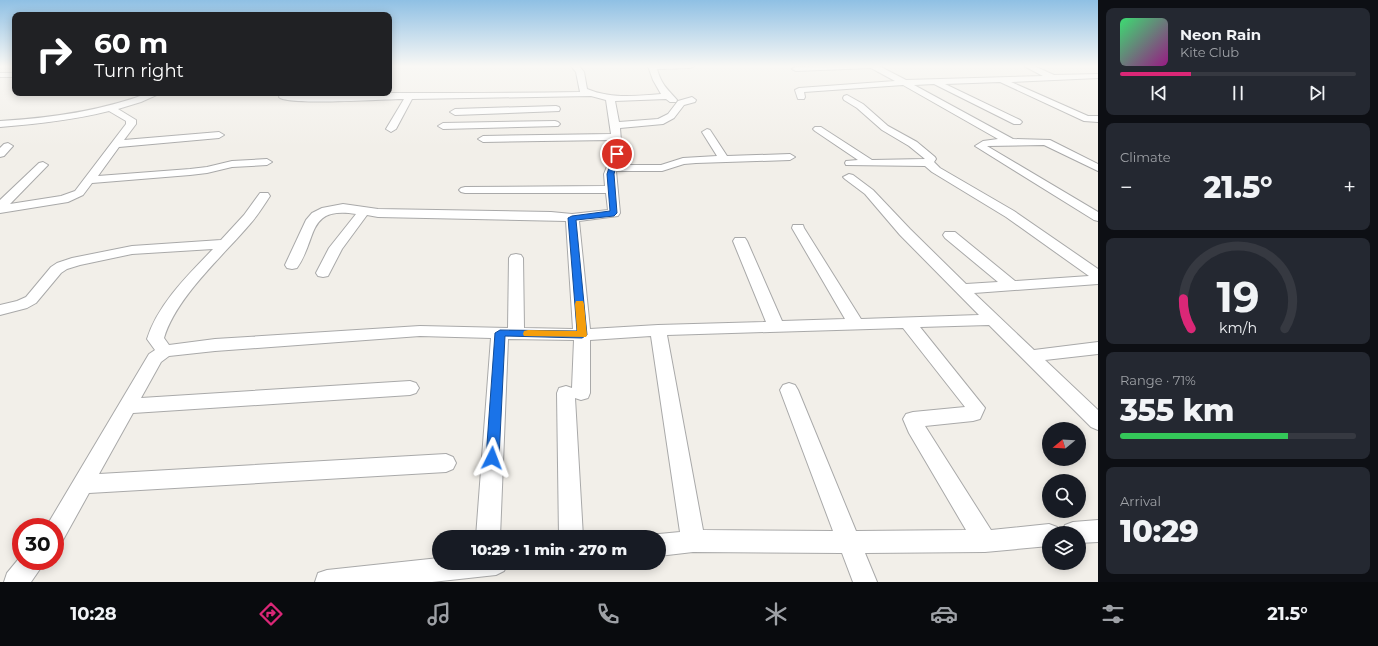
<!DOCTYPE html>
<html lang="en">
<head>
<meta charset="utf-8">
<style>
  :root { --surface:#171b24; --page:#242831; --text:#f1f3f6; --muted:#9ea1a6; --line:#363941; --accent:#db2777 }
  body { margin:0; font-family:Montserrat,sans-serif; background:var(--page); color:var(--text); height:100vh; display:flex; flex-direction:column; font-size:15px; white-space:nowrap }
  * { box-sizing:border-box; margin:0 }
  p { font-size:13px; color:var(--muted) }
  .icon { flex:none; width:22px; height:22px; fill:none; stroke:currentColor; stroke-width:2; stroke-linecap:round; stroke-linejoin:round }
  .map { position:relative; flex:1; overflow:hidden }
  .side { display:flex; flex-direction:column; gap:8px; padding:8px; background:#0d0f14; width:280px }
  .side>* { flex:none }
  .guide { position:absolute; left:12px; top:12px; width:380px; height:84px; border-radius:8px; box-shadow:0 2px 10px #0003; background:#202124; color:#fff; overflow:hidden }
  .needle { width:26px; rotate:252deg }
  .tools { position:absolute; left:1042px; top:422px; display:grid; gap:8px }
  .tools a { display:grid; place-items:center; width:44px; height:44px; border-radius:50%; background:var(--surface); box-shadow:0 2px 10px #0003; font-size:20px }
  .speed { position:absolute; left:12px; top:518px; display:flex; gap:8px; font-size:20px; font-weight:700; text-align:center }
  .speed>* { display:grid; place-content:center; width:52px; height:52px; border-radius:50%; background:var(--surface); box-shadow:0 2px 10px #0003; line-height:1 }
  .speed .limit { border:6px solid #d22; background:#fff; color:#111 }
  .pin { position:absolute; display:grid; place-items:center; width:34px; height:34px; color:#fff; margin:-17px; border:2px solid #fff; border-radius:50%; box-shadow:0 1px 4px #0007 }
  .me { position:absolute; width:44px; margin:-22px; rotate:3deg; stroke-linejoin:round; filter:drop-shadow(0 0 3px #0008) }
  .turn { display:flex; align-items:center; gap:14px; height:84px; padding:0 16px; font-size:18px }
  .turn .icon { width:52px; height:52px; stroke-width:2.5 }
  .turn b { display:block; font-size:28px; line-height:34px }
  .big { font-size:30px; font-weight:800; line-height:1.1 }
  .side .card { flex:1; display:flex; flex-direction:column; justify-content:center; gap:6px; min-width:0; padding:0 14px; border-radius:8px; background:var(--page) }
  .side .dial { align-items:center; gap:0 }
  .dial svg { height:104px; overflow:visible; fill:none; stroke:var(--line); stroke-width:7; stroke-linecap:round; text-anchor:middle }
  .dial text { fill:var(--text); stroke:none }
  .song { display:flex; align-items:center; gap:12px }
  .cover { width:48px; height:48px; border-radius:6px; background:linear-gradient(135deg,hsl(140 70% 55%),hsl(310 70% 35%)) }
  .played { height:4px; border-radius:2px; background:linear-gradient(90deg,var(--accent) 30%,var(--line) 30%) }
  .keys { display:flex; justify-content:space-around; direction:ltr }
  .heat { display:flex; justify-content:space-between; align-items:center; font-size:22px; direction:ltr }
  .charge { height:6px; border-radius:3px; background:linear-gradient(90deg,#34c759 71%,var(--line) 0) }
  .trip { position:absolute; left:432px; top:530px; width:234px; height:40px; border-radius:20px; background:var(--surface); box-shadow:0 2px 10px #0003; font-weight:800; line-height:40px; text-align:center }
  .menu { display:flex; height:64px; justify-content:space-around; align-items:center; background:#090b0e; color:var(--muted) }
  .menu .icon { width:28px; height:28px }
  .menu .active { color:var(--accent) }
  .menu b { font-size:18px; color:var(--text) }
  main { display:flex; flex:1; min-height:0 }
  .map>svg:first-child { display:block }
</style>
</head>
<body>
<main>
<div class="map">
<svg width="1098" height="582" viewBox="0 0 1098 582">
  <rect width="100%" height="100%" fill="#f2efe9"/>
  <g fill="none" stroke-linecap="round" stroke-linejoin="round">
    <g stroke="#a9a9a9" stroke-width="2">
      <g id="street">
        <path d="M571,66H579L584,72L587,89C611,99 636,96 661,94L653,80L648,66H694L690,68L657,69C662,86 667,88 677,100L676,102H670L666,99L615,101L619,122L658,119L668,114L678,101L692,97L696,100L695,102L684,105L674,118L663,124L620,128L622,154L619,165H661L683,158L717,156L702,132L707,129L710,130L727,156L790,154L795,157L790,160L696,163L684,164L662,171H616L620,213L618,216L579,221L590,329L658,325L766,322L733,241L735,238H745L747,241L782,321L845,319L792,228L793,225H803L804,228L861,319L979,315L900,235L865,194L845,179L843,177L849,174L853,175L873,190L910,229L966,284L998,282L945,238L943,235L945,232H955L1015,281L1089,276L1006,217L932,172L925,166L846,165L845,163L846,161L858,160L815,131L813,129L815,127H821L872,160L925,159L909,146L882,130L857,108L844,100L843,98L844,96L847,95L863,104L888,126L917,142L935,157L936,159L934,162L940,168L1014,211L1098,269V284L974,293L1034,350L1098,342V354L1045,360L1098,410V430L1091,427L989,325L920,327L985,408L980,419L973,421L925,426L991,530L1049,524L1057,527L1060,533H1049V546L985,552L865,553L877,582H853L842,553L693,552L659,556V537H651L659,534L680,532L651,336L590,340V393L588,398L581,400L575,398L583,537H559L557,393L559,388L566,386L572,388L574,340L508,339L500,537H476L491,338L420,336L215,351L169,356L161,362L141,398L410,381L416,383L419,388L416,393L410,395L133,413L99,474L446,454L453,457L456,463L453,469L446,472L89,493L63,540L55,543V527H46L149,354L155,350L147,339C158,304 188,275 213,249L132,254L80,265L67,269L61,273L36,303L27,308L0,315V305L17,301L26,297L51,267L57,263L72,258L132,246L221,240L244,215L260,193H268L270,196C264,205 258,215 250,224C223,256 176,297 164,338L169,345L215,339L420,326L508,328L509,258L511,255L516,254L521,255L523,258L524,328L573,329L566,221L378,217L367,215L342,249L328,276L323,277L318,276L316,273L329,248L356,214C306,206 318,238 297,268L292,269L287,268L285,265L306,220L312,213L322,208L343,204L378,209L551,212L572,214L608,210L606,193H465L461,192L459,190L461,188L465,187L605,186L604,174L612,154L611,140L483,142L478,139L483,136L611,134L606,100L591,96L412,99L396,129L391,132L386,129L404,99C385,99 287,106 279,97L281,93H289L288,96C320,96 351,94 382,93C448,93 514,93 580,92L576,72ZM903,328L965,407L913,412L906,414L903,419L909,433L966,530L856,531L798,390L795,385L789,383L783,385L780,390L833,531L703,530L667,335Z"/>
        <path d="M819,66H879L906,80L1043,76L1024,66H1034L1054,75L1098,74V78L1011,82L1088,116H1098V122L1084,121L1000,82L945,84L1020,120L1022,122L1020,124H1014L934,84L914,85L1013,139L1050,140L1098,164V171L1044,145L987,146L1098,212V221L1094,220L975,146L983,141L998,139L903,85L804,92L805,97L804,99H798L795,90L799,88L895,81L871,68L796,71L792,69L796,67Z"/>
        <rect x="0" y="73" width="15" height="4"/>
        <path d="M149,93H161L141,102L118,109L136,120V124L124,140L219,132L224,135L219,138L119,147L98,176L190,169L207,167L232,161L267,159L272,162L267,165L232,167L207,173L190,175L92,183L83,195L68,202L0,213V200L39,163L43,162L48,165L10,204L61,196L75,191L126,124V121L109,111C73,120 37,124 0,127V121C51,118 101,111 149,93Z"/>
        <path d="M556,106L559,107L560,109L559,111L455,115L450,112L455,109Z"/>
        <path d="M555,121L558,122L560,124L558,126L443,129L438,126L443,123Z"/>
        <path d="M8,143L13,146L4,156L0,157V148L4,144Z"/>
        <path d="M1098,520V542L1079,543V533H1061L1065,525L1073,522Z"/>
        <path d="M21,556V561H44L40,569L31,582H4L7,573Z"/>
        <path d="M439,558V563H508L504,571L496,575L432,582H315L318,573L327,570Z"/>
      </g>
    </g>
    <use href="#street" fill="#fff" fill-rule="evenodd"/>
  </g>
  <linearGradient id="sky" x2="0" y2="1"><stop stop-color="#8fc0e4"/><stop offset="0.45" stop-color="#f9f8f5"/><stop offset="1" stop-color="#f9f8f5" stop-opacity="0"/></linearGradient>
  <rect width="1098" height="147" fill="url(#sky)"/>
  <path fill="#1a73e8" stroke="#114b97" d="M614,152L620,154L614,174L617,213L614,216L576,220L587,335L582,338L505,336L499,458L497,462L492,464L488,462L486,458L495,333L500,330L577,331L568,218L572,216L610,211L607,174Z"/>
  <path fill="#f59e0b" d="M576,301H583L584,304L587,335L586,337L524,336L523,334L524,331L528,330L577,331L575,304Z"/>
</svg>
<div class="tools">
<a><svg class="needle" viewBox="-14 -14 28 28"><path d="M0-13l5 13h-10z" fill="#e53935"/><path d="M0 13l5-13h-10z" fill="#9ea1a6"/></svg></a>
<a><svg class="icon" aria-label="search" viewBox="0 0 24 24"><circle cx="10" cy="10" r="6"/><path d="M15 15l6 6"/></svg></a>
<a><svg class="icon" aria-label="layers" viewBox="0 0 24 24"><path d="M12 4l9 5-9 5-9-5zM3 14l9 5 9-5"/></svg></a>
</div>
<div class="speed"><div class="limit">30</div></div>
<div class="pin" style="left:617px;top:154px;background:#d93025"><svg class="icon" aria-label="arrive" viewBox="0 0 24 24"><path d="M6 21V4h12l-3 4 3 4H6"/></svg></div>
<svg class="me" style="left:492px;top:458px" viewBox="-20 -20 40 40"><path d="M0-17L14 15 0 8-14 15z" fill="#1a73e8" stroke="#fff" stroke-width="4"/></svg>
<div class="trip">10:29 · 1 min · 270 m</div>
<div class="guide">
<div class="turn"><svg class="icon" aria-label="right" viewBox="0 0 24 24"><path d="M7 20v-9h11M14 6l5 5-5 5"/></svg><div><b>60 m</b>Turn right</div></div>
</div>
</div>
<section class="side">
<div class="card">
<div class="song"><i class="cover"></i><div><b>Neon Rain</b><p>Kite Club</p></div></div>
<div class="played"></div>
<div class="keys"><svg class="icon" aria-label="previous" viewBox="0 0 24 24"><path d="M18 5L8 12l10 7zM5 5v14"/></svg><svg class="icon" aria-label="pause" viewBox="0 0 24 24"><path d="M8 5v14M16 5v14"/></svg><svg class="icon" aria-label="next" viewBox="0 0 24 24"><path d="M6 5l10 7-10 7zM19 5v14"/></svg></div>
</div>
<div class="card"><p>Climate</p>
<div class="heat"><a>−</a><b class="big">21.5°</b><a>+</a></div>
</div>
<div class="card dial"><svg viewBox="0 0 100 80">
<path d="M14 69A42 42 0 1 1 86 69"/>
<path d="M14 69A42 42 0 0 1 8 46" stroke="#db2777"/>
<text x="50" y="56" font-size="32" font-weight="700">19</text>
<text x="50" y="72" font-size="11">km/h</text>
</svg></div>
<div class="card"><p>Range · 71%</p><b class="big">355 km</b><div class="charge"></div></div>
<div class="card"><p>Arrival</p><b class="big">10:29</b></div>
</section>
</main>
<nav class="menu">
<b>10:28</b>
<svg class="icon active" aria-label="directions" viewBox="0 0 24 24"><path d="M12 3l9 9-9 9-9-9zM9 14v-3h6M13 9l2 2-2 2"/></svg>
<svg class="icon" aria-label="music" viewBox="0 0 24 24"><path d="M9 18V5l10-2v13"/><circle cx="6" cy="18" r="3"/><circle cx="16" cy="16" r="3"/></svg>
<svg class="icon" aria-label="phone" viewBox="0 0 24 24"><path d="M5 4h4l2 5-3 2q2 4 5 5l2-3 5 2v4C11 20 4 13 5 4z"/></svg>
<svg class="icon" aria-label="climate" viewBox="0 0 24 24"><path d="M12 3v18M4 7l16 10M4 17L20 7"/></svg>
<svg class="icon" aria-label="car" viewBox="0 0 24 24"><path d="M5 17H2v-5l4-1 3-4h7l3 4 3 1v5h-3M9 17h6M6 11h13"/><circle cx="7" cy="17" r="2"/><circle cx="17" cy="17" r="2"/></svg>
<svg class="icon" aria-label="filters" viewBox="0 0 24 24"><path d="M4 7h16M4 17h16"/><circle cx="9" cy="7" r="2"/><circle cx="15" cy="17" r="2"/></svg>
<b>21.5°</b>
</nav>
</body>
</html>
